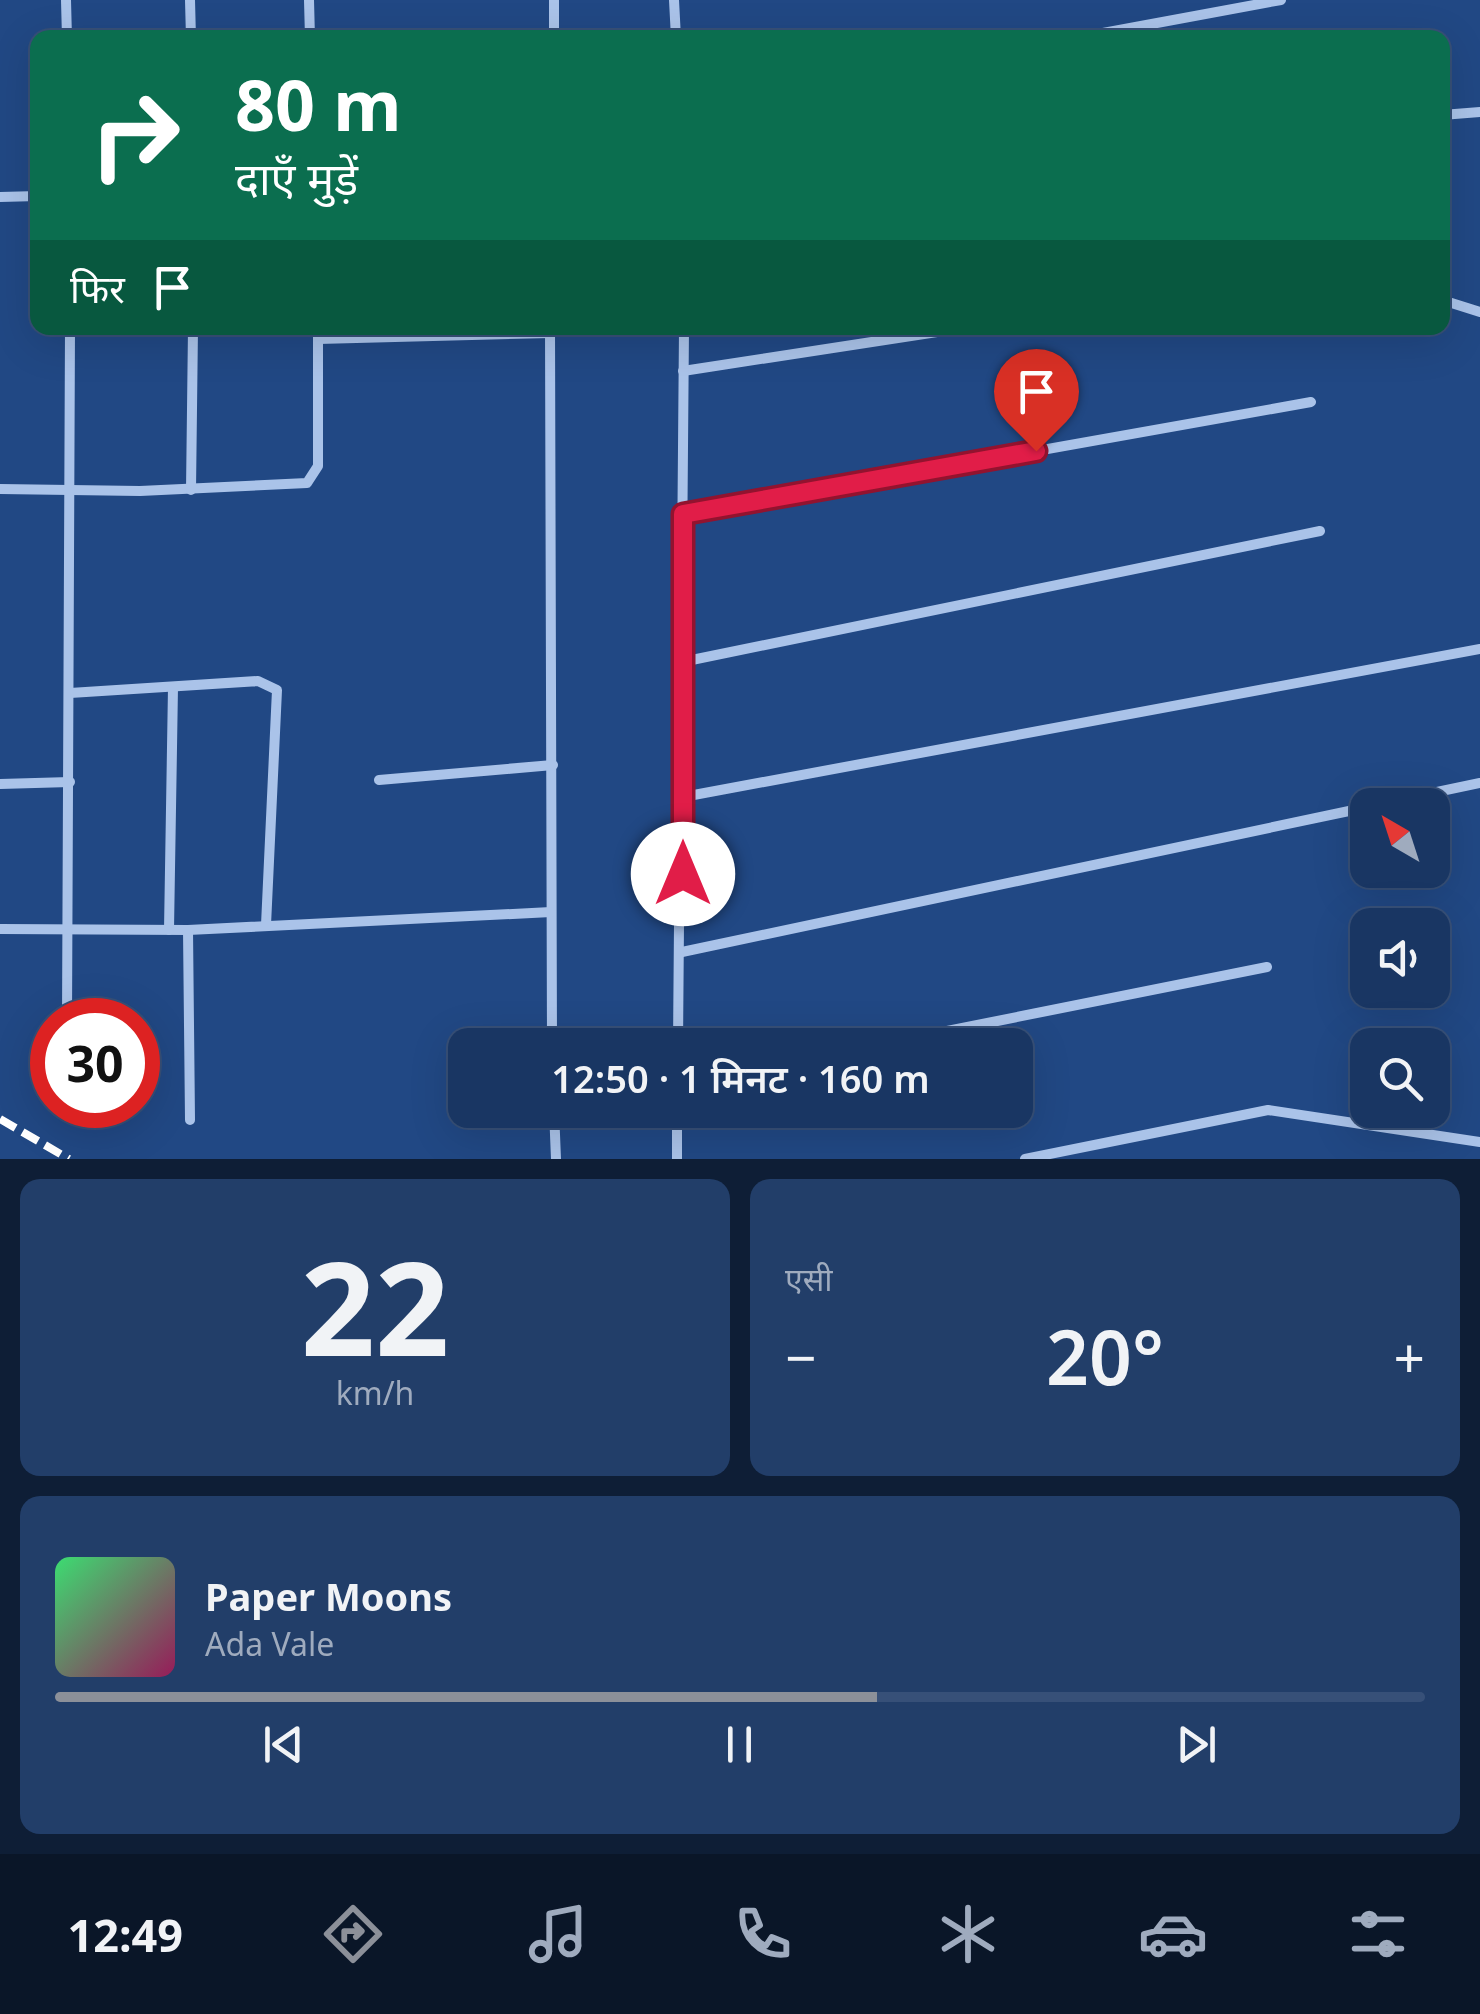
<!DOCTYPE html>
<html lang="hi">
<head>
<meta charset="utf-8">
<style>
  :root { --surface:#193663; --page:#223e69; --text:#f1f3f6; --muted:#9fabbe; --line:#375078; --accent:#8c9099 }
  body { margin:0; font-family:"Noto Sans","Noto Sans Devanagari",sans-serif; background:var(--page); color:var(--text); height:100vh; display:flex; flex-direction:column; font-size:38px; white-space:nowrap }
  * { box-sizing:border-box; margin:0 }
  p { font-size:32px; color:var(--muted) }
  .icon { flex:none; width:55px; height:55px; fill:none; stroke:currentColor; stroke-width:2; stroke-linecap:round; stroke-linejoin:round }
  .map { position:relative; height:1159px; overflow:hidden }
  .drawer { display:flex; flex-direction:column; gap:20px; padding:20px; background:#0e1e36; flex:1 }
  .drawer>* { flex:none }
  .hud { position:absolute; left:30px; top:30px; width:1420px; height:305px; border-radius:20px; box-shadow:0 10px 40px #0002,0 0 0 2px var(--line); background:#0b6e4f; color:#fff; overflow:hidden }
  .needle { width:65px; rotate:321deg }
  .buttons { position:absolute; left:1350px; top:788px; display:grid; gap:20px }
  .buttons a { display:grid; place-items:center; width:100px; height:100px; border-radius:20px; background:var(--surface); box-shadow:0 10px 40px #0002,0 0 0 2px var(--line); font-size:50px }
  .speed { position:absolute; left:30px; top:998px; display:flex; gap:20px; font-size:50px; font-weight:700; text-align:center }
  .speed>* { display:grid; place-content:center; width:130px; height:130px; border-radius:50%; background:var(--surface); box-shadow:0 10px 40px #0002,0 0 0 2px var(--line); line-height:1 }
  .speed .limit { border:15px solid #d22; background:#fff; color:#111 }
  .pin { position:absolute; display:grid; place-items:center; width:85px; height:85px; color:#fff; margin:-102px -42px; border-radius:50% 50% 50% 0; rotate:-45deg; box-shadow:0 0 10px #0007 }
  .pin .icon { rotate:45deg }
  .me { position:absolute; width:110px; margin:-55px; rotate:0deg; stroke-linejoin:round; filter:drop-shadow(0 0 8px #0008) }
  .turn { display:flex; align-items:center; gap:35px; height:210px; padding:0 40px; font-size:45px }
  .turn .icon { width:130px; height:130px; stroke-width:2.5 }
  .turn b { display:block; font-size:70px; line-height:85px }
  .then { display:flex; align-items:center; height:95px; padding:0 40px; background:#0003; gap:20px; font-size:38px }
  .big { font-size:75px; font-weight:600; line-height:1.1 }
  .drawer .tile { flex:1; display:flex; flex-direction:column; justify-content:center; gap:15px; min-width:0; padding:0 35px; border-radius:20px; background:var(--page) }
  .drawer .dial { align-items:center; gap:0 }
  .dial b { font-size:130px; line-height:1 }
  .song { display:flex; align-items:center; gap:30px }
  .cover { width:120px; height:120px; border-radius:15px; background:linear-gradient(135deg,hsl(140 70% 55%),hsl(330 70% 35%)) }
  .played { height:10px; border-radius:5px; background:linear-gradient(90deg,var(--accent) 60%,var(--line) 60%) }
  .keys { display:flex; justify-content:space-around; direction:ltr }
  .heat { display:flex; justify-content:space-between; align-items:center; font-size:55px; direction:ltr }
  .drawer .tiles { flex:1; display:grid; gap:20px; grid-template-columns:1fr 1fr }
  .tile:last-child { grid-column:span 2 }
  .trip { position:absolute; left:448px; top:1028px; width:585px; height:100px; border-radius:20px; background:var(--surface); box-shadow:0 10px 40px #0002,0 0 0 2px var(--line); font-weight:600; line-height:100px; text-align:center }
  .tab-bar { display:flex; height:160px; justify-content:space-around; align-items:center; background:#0a1628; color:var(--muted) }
  .tab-bar .icon { width:70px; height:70px }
  .tab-bar .on { color:var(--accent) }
  .tab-bar b { font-size:45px; color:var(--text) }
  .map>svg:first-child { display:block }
</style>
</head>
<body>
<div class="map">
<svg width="1480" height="1159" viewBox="0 0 1480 1159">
  <rect width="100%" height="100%" fill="#214884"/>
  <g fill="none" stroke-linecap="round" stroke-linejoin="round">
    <g stroke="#aac3e9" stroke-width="10">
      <path d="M66,0L67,38"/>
      <path d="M190,0L191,38"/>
      <path d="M309,0L310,38"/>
      <path d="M674,0L676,38"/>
      <path d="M554,38V0"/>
      <path d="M1076,38L1281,0"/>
      <path d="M1442,115L1480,112"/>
      <path d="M0,197L38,196"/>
      <path d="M1442,300L1480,312"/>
      <path d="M550,328L552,1045"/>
      <path d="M318,339L550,333"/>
      <path d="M683,371L963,328"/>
      <path d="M0,489L140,491L307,483L318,466V328"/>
      <path d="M191,490L193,328"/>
      <path d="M683,514L1311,402"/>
      <path d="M682,662L1320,531"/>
      <path d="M70,693L258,681L277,690L266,925"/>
      <path d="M379,780L553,765"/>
      <path d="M0,784L70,782"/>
      <path d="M683,797L1480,649"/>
      <path d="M1375,805L1480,783"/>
      <path d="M0,929L188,930L551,912"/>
      <path d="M169,930L173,687"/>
      <path d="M188,930L190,1120"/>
      <path d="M682,952L1368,807"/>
      <path d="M67,1020L70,328"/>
      <path d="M678,1045L684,328"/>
      <path d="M877,1045L1267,967"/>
      <path d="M554,1110L556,1159"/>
      <path d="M677,1159V1110"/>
      <path d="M1025,1159L1268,1110L1480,1142"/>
    </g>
    <path stroke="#fff" stroke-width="8" stroke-dasharray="18 8" stroke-linecap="butt" d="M0,1119L69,1159"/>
  </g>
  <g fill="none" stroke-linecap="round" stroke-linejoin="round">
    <g stroke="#92132f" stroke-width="25">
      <path id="route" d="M683,874V514L1036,451"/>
    </g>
    <use href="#route" stroke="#e11d48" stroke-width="18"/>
  </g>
</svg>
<div class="buttons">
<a><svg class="needle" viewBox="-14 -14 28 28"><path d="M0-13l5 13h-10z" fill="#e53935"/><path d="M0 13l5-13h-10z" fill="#9fabbe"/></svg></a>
<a><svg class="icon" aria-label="sound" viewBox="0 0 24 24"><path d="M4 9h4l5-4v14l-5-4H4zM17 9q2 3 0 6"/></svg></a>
<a><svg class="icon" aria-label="search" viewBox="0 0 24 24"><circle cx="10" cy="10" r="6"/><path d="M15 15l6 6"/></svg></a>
</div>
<div class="speed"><div class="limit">30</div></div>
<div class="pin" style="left:1036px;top:451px;background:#d93025"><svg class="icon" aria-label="arrive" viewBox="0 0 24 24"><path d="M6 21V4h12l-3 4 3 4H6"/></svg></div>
<svg class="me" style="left:683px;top:874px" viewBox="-20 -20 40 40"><circle r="19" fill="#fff"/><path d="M0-13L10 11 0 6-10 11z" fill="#e11d48"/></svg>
<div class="trip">12:50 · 1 मिनट · 160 m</div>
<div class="hud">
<div class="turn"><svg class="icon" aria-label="right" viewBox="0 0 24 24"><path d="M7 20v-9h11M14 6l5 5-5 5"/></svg><div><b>80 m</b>दाएँ मुड़ें</div></div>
<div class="then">फिर<svg class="icon" aria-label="arrive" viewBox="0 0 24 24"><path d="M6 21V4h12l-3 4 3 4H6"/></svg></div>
</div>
</div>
<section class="drawer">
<div class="tiles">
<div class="tile dial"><b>22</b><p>km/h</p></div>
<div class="tile"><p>एसी</p>
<div class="heat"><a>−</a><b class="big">20°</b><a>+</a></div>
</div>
<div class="tile">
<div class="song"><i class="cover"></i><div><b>Paper Moons</b><p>Ada Vale</p></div></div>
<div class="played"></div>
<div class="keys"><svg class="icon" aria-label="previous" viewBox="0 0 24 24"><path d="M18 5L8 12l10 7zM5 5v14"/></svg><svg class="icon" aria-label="pause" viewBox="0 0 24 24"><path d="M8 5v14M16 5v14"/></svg><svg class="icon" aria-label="next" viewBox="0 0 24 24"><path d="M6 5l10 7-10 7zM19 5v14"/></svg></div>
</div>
</div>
</section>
<nav class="tab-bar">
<b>12:49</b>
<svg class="icon on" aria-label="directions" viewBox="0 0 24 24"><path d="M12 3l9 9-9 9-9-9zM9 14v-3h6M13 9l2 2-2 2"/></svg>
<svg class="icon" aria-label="music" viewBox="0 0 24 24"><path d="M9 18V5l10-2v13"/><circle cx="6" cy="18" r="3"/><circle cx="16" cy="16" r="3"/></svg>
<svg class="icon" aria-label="phone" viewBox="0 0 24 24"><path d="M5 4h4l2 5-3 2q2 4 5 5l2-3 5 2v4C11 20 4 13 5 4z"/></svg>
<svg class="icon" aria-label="climate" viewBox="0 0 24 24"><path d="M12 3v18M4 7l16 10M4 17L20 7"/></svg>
<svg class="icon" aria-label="car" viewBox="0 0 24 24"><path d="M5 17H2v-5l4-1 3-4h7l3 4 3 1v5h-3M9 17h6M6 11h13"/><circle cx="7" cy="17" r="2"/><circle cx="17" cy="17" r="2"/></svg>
<svg class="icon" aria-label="filters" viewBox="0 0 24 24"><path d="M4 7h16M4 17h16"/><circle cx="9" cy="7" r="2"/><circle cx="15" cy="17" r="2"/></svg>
</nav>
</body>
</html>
